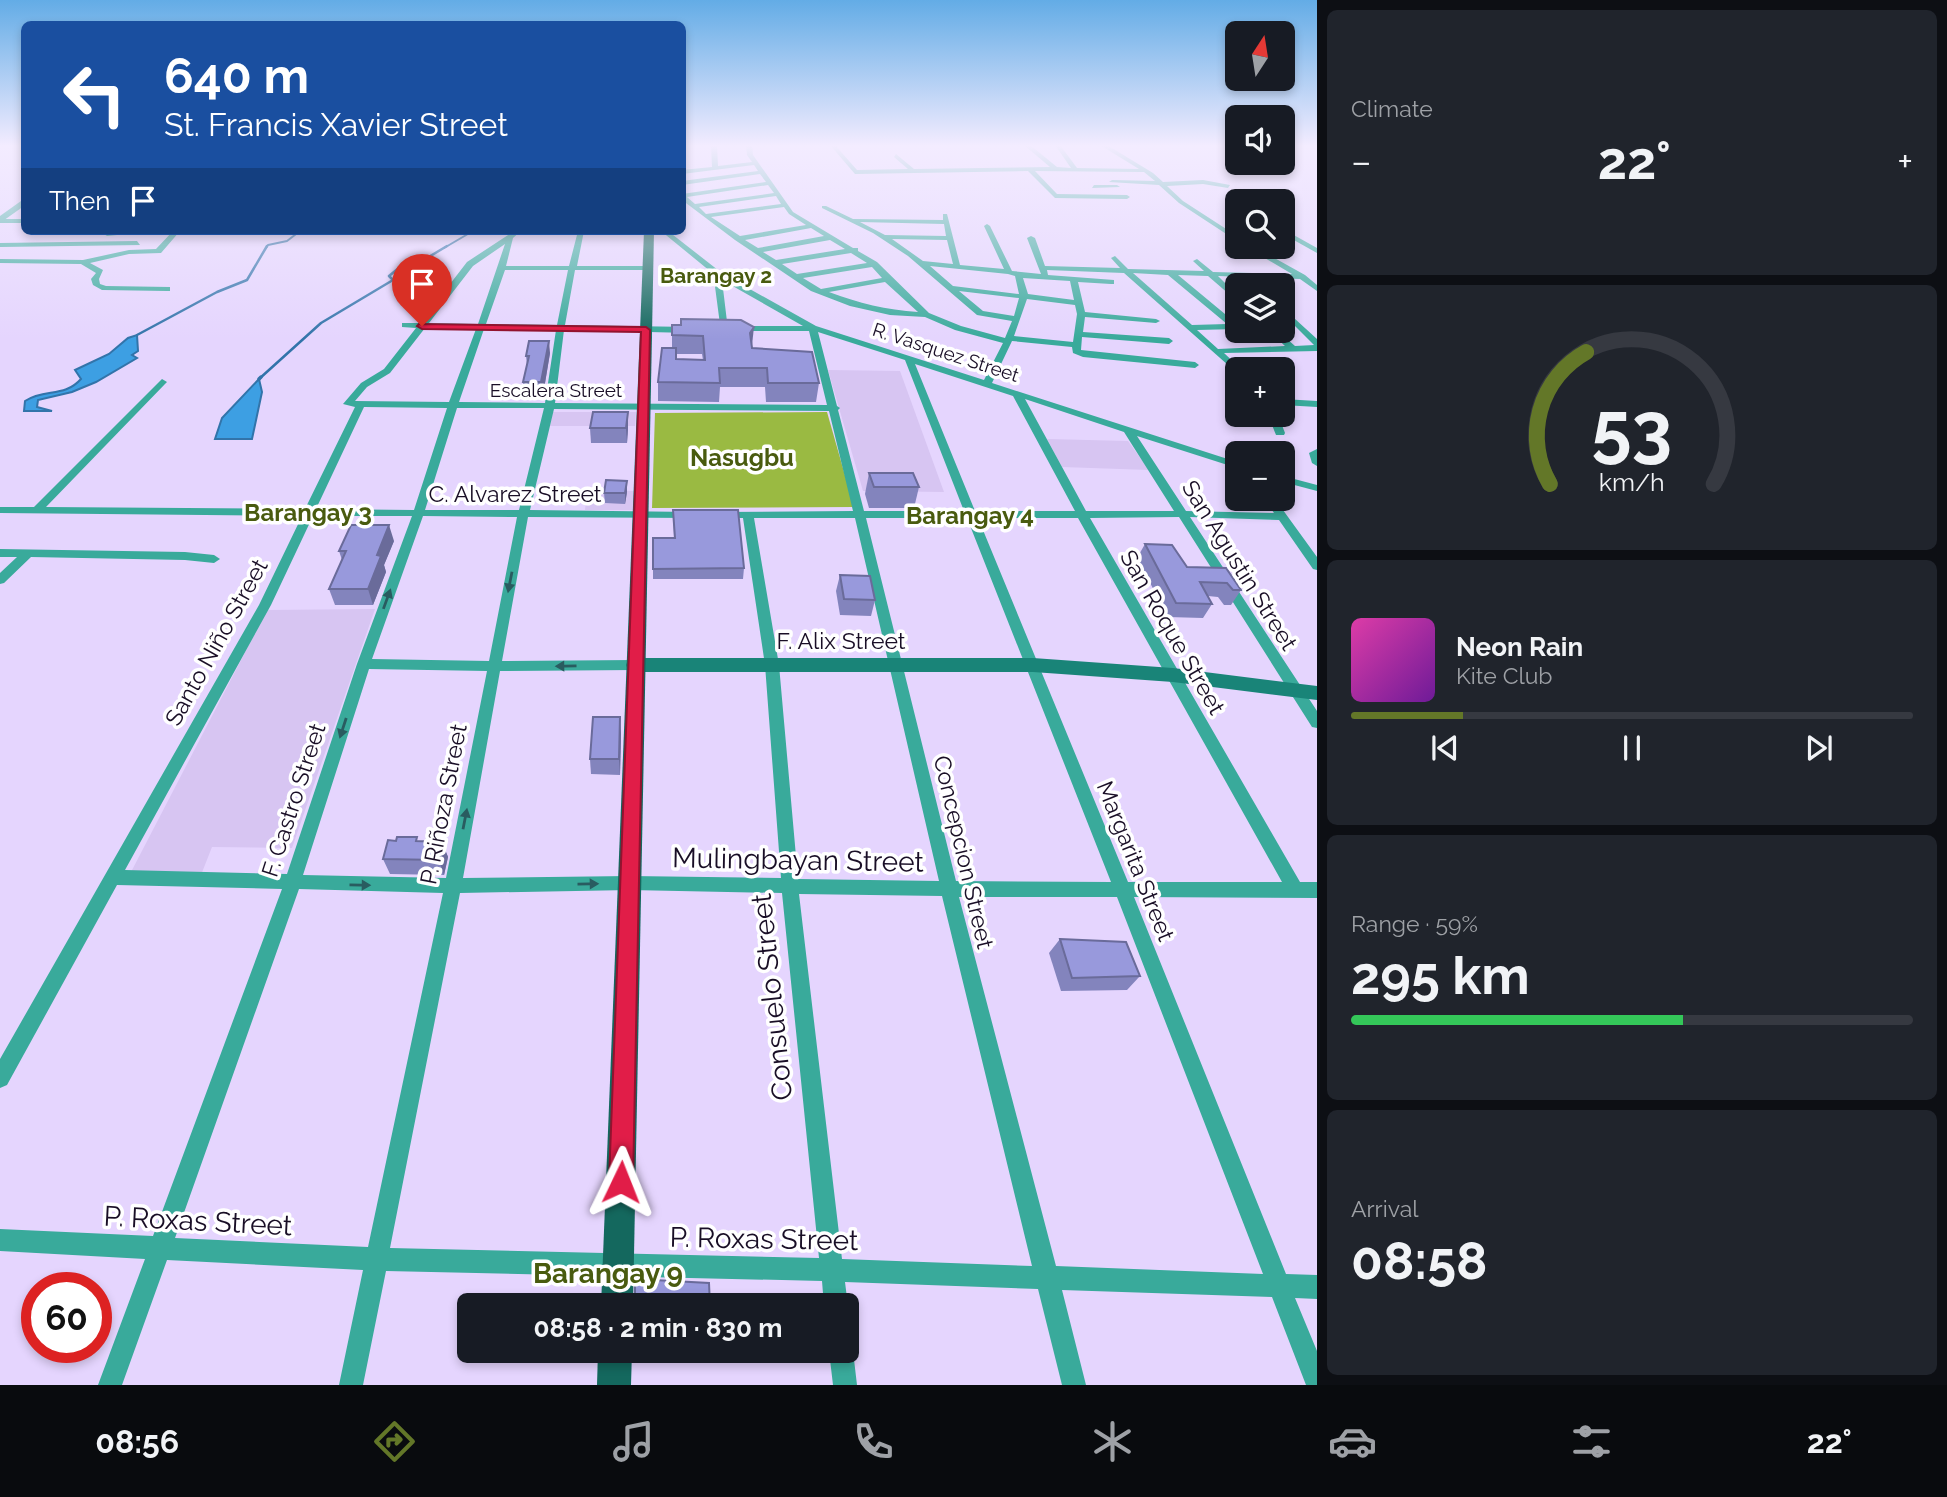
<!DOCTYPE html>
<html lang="en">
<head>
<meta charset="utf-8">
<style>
  :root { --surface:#171b24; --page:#20242c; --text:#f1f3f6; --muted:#9ea1a6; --line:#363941; --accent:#637728 }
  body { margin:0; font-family:Raleway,sans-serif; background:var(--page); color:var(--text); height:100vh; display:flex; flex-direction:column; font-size:26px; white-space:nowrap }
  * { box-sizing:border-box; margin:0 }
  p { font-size:23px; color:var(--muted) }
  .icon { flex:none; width:38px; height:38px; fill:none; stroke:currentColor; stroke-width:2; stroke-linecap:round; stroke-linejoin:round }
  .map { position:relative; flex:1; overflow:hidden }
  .sheet { display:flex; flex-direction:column; gap:10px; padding:10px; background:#0d0f14; width:630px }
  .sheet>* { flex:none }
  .top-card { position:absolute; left:21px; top:21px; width:665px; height:214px; border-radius:10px; box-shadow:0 4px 10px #0003; background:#1a4fa0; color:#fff; overflow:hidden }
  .needle { width:46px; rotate:12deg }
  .controls { position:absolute; left:1225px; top:21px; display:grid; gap:14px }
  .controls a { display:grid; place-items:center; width:70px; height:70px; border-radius:10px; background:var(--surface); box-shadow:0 4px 10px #0003; font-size:35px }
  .speed { position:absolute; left:21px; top:1272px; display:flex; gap:14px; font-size:35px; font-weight:700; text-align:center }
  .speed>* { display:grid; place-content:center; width:91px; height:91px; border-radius:50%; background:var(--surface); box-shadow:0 4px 10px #0003; line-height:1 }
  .speed .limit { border:10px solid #d22; background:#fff; color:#111 }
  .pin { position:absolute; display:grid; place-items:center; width:60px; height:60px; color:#fff; margin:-72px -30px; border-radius:50% 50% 50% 0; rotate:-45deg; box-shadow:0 0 7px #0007 }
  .pin .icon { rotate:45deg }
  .me { position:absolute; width:77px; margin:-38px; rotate:2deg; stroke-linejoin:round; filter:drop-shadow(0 0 5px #0008) }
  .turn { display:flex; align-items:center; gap:24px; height:147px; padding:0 28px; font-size:32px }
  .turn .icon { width:91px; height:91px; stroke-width:2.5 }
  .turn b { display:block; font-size:49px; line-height:60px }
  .then { display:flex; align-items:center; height:66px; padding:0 28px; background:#0003; gap:14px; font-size:26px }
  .big { font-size:52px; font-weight:700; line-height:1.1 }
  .sheet .card { flex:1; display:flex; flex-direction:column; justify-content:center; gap:10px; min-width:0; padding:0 24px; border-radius:10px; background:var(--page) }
  .sheet .dial { align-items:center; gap:0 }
  .dial svg { height:182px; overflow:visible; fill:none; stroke:var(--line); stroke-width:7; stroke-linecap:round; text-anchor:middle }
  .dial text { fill:var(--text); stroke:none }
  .song { display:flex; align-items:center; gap:21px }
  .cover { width:84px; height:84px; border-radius:10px; background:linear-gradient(135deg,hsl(320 70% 55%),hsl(280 70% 35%)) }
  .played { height:7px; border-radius:4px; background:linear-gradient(90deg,var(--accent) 20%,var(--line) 20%) }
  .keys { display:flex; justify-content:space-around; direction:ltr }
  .heat { display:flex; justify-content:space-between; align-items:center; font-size:38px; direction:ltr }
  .charge { height:10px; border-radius:5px; background:linear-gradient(90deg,#34c759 59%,var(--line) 0) }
  .trip { position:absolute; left:457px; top:1293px; width:402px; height:70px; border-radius:10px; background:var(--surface); box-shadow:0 4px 10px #0003; font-weight:700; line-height:70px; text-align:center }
  .tabs { display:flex; height:112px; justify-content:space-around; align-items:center; background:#090b0e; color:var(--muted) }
  .tabs .icon { width:49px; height:49px }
  .tabs .active { color:var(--accent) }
  .tabs b { font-size:32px; color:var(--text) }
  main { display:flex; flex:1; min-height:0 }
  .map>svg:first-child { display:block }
</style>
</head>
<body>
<main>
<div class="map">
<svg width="1317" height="1385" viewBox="0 0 1317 1385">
  <rect width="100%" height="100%" fill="#e5d5fe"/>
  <g fill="#d7c5f2">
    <path d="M828,370L900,371L944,492L863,491Z"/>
    <path d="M553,412H636L635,426H550Z"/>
    <path d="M1047,439L1128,441L1149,470L1062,467Z"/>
    <path d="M587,490L636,491L637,510H585Z"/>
    <path d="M375,609L292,848L212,847L201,875L130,874L267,610Z"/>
  </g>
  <path fill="#9aba42" d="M827,412L854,507L652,508L655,413Z"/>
  <g fill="#3d9fe3" stroke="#3274aa" stroke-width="2">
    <path d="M137,335L138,351L132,355L137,358L96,382L72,392L38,400L37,407L52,411H24L25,401C45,388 64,398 81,379L75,370L109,354L128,338Z"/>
    <path d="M259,379L262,392L252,439H215L222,418Z"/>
  </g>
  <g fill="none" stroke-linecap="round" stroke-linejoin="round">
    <g stroke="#3274aa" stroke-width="2">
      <path d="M266,248L268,245L287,241L300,231"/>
      <path d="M444,248L473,231"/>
    </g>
    <g stroke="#3274aa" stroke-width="2.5">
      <path d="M137,335L217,292L247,280L267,246"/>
      <path d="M259,379L321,323L393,280L389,276L400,267L417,264L447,246"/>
    </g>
    <path stroke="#3274aa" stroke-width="3.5" d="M259,379L261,377"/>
    <g fill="#39aa9b" fill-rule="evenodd">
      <path d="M711,145H717L718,166L752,162L747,155L746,145H752L753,155L793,212L853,248H858V251L877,262L929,313L961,326L1005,338L1012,321L977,315L908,256L873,233L822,208V206H826L853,219L943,220V214H947L960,265L1004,269L984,226L987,224L990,226L1012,271L1041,274L1027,238L1031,236L1035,238L1045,266L1120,268L1111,258L1115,256L1128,269L1204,271L1193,261L1197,259L1213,272L1292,274L1246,247H1255L1305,275L1317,285V291L1300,279L1218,276L1237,295V301L1208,276L1178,275L1237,324V329L1197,330L1218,349L1285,346L1269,331H1278L1295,346L1314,345L1283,314V308L1317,339V351L1224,353L1240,368L1237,369V373L1124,273L1047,270L1048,275L1114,280V284H1111L1078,282L1085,312L1156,319L1160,321L1156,323L1085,317L1083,332L1169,338L1173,341L1169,344L1082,337L1081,350L1195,362L1199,365L1195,368L1083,357L1073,353L1072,347L1012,341L992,383L1237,462V468L1137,436L1186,511L1274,513L1264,499H1275L1317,557V570L1313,569L1279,520L1190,517L1317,711V728L1312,727L1179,517L1090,518L1300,882H1317V898L1134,897L1286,1274L1317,1275V1299L1295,1298L1317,1351V1385H1306L1272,1297L1062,1290L1086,1385H1062L1038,1289L845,1282L848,1306L847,1308V1306H824L822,1281L386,1271L363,1385H339L363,1270L167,1260L122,1385H98L145,1259L0,1251V1229L153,1236L282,889L117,885L7,1085L0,1088V1059L259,605L302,516L0,513V507H34L162,379L167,382L165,384L46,507L305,509L355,407L343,404L361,383L384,369L416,328L402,327V323H420L467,262L514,231H521L513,238L506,266H569L578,231H584L577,266H647L651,268L647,270H575L565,325L691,327L695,330L691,333L564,330L555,403L827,405L809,331H733V327L736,326H803L722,280L728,330L721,332L714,279L716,276L661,231H668L723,274L816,326L984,380L1003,343L955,330L925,317L890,315L850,306L811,291L735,240L682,200V194L766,182L760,174L682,185V181L758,171L754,165L682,174V170L712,167ZM768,185L774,193L695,204L687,197ZM776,196L781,204L706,214L699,207ZM784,207L789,214L806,225L740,236L711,217ZM860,222L944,224L946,236L885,235ZM811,228L824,236L758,248L745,240ZM892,239L947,240L953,264L923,261ZM830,240L845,249L776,260L763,252ZM505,244L478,324L429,323L473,266ZM851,253L867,263L797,274L782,264ZM930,266L1008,274L1015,276L1019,294L953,286ZM872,267L882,278L821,289L803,278ZM505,270H568L557,325L486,324ZM1133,273L1168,275L1227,324L1192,325ZM1023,278L1070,281L1074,300L1028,294ZM885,282L918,312C886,310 859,303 829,292ZM959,291L1019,298L1014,316L983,311ZM1027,299L1075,305L1077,314L1073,342L1014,336ZM425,328L476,329L449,402L355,401L367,387L390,373ZM484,329L556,330L545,403L459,402ZM818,332L905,360L964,511H864L838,410L840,408L837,406ZM915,364L1013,396L1075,511H975ZM1025,399L1124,432L1174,511H1086ZM364,407L447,408L414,510L316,509ZM457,408H544L519,510H425ZM554,409L829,411L853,511L719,512L713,515L719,518H743L765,665L781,878L630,876L463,878L500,671L635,670L642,665L635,660L502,661L528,517L692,518L698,515L692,512L530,510ZM313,516H412L357,664L287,874L125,870L271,605ZM423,516L517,517L489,661L372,659ZM754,518H855L939,881L798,879L779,665ZM866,518H967L1111,882L956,881ZM978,518H1078L1282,882H1128ZM369,669L487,671L446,878L303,875ZM299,889L443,893L368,1247L175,1238ZM630,890L782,893L819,1258L390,1248L460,893ZM799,894L942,896L1032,1266L842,1259ZM959,897H1117L1263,1274L1056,1266Z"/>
      <path d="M830,145H835L857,170L908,169L894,157L896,154L914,169L1050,167L1024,145H1030L1057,167L1071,168L1055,145H1060L1077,168L1139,169L1100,145H1107L1153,173L1163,182L1203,180L1230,185L1228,188L1203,184L1167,186L1183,201L1237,236V241L1179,203L1159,185L1109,182L1112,180L1155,181L1144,172L1035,171L1057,194L1127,195L1130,197L1127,199L1055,198L1028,171L855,174Z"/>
      <path d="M1094,185H1117L1120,187L1092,188Z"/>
      <path d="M1228,196L1237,202V207L1226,199Z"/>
      <rect x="0" y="219" width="24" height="4"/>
      <path d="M1283,229L1317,248V253L1283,234Z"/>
      <path d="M132,231L137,233L107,236L104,234Z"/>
      <path d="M173,231H180L161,253L129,254L90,263L103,270L99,279L100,284L106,286L170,287V291H167L102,290L93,285L91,279L96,273L81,264L0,263V259L83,260L129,250L156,249Z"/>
      <path d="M137,241L140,245L0,247V243Z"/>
      <path d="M1283,399L1317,401V407L1283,405Z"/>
      <path d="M1268,415H1278L1285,433L1284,435H1276Z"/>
      <path d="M1317,449V466L1312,463L1309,453Z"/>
      <path d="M1283,476L1317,485V491L1283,482Z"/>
      <path d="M0,549L185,552L214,555L220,559L214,563L185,560L31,557L4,583L0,584V573L17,557H0Z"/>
      <path d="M847,1341L853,1351L857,1385H833L829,1351H847Z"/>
    </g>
    <path fill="#39aa9b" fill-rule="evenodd" d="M21,201H24V206L0,223V216Z"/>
    <path fill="#198478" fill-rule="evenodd" d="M635,658H1033L1173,668L1317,686V700L1173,682L1033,672H635L628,670L626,665L628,660Z"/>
    <g fill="#14685e" fill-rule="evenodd">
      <path d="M644,231H654L633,1306H601Z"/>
      <path d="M598,1351H632L631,1385H597Z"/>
    </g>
  </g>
  <g fill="#8384bd" fill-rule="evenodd">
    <path d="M672,325L752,345V348L819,383L816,402H766L765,387H720L719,402L658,401V382L672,348ZM676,354H702L703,360L676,359Z"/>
    <path d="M550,353L543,395H524L523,382L527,365L526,356Z"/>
    <path d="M628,412V428L627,443H591L590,428Z"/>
    <path d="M869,473L919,487L914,508H869L865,494Z"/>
    <path d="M627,481V492L625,504L605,503L604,493Z"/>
    <path d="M673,510L744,568L743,579H653V538H674Z"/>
    <path d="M394,541L384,565L386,572L373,605H335L329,589L342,560L339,551Z"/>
    <path d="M1145,544L1187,567L1226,568L1241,590L1231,605H1224L1218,597L1208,596L1212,604L1203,618L1168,617L1137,558Z"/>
    <path d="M840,575L875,600L871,616L840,615L836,591Z"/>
    <path d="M621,733L620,775L591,774L590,759Z"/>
    <path d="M418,841L442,842L448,857L444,875L390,874L383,859Z"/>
    <path d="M1060,939L1140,976L1127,990L1061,991L1049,953Z"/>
  </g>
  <g fill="#6a6b9a">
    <path d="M754,327L752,345L750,333Z"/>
    <path d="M549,341L550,353L543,395L541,382Z"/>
    <path d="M628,412V428L627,443L626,428Z"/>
    <path d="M627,481V492L625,504V493Z"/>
    <path d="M389,525L394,541L384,565L386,572L373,605L368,589L377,555Z"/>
    <path d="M620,717L621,733L620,775L619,759Z"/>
    <path d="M442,842L448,857L444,875L439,860Z"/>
  </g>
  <g fill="#9899dc" stroke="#6a6b9a" stroke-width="2">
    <path d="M681,319L741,320L754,327L750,333L752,348L812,352L819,383H768L767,368H719L720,383L658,382L662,348H676V359L705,360L703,336L672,335V325H681Z"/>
    <path d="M529,341H549L541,382H523L529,356H526Z"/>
    <path d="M593,412H628L626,428H590Z"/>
    <path d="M869,473H913L919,487H874Z"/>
    <path d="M606,480L627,481L625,493H604Z"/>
    <path d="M673,510H738L744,568L653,569V538H675Z"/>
    <path d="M351,525H389L377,555L381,556L368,589H329L346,551H339Z"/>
    <path d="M1145,544L1172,545L1187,567L1226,568L1241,590H1233L1227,583L1200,582L1212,604L1176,603Z"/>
    <path d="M840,575L870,576L875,600L844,599Z"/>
    <path d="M593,717H620L619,759H590Z"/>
    <path d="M397,837H417L416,841L442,842L439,860L383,859L388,840L396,841Z"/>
    <path d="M1060,939L1126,942L1140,976L1072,978Z"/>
    <path d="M635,1279L709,1283L710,1306H630V1300L635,1298Z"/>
  </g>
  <defs><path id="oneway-solid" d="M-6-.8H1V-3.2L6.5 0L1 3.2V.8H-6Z" transform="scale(1.75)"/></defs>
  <g fill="#295c60">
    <use href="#oneway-solid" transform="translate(510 582) rotate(101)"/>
    <use href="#oneway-solid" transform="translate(387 599) rotate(-70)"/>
    <use href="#oneway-solid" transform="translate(566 666) rotate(179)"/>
    <use href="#oneway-solid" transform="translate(343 728) rotate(108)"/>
    <use href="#oneway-solid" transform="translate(465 819) rotate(-79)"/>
    <use href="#oneway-solid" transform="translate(588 884) rotate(-1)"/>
    <use href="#oneway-solid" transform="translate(360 885) rotate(1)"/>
  </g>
  <linearGradient id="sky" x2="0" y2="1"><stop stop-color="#63ace6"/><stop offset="0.43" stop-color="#f3ecff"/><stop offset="1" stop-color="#f3ecff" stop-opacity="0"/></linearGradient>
  <rect width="1317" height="339" fill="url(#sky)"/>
  <path fill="#e11d48" stroke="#92132f" stroke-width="2" d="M419,324L646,327L650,330L633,1182L630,1190L621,1194L613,1190L609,1182L641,332L422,329L417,326Z"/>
  <g text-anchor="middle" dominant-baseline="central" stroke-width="7" stroke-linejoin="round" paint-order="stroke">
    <g font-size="19" fill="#190e26" stroke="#fff">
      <text transform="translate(946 352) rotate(18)">R. Vasquez Street</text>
      <text x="556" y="390">Escalera Street</text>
    </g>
    <g font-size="21" font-weight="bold" fill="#495b0f" stroke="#fff">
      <text x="716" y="275">Barangay 2</text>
    </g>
    <g font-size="23" fill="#190e26" stroke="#fff">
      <text x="515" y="493">C. Alvarez Street</text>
      <text transform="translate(1240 565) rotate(58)">San Agustin Street</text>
      <text transform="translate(1173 632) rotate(60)">San Roque Street</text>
      <text x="841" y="640">F. Alix Street</text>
      <text transform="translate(216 642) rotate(-61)">Santo Niño Street</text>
      <text transform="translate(293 800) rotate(-72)">F. Castro Street</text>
      <text transform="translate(443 804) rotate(-79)">P. Riñoza Street</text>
      <text transform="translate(964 852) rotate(77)">Concepcion Street</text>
      <text transform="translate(1136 861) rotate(68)">Margarita Street</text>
    </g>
    <g font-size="24" font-weight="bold" fill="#495b0f" stroke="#fff">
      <text x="742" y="457">Nasugbu</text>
    </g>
    <g font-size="24" font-weight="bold" fill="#495b0f" stroke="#fff">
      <text x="308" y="512">Barangay 3</text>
      <text x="970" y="515">Barangay 4</text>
    </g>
    <g font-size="28" fill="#190e26" stroke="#fff">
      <text transform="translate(798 860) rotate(1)">Mulingbayan Street</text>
      <text transform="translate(772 997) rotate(-96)">Consuelo Street</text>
      <text transform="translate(198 1221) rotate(3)">P. Roxas Street</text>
      <text transform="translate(764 1239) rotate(1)">P. Roxas Street</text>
    </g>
    <g font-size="28" font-weight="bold" fill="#495b0f" stroke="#fff">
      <text x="608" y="1273">Barangay 9</text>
    </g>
  </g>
</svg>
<div class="controls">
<a><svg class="needle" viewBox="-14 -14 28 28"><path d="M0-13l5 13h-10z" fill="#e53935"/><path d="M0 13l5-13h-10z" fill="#9ea1a6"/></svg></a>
<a><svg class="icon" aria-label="sound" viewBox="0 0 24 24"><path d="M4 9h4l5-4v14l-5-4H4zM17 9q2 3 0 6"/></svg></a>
<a><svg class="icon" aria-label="search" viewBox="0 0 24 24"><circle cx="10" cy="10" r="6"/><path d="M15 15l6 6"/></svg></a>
<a><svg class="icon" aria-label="layers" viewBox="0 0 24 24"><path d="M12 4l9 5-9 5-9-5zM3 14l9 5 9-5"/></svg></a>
<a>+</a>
<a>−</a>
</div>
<div class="speed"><div class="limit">60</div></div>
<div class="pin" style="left:422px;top:326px;background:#d93025"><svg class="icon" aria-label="arrive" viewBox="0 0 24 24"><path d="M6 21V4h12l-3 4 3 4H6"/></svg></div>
<svg class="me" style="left:621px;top:1182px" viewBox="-20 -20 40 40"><path d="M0-17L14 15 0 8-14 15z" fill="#e11d48" stroke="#fff" stroke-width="4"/></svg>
<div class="trip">08:58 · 2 min · 830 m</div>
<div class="top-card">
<div class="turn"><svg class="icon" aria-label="left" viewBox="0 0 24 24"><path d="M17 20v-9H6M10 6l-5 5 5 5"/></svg><div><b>640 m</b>St. Francis Xavier Street</div></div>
<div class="then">Then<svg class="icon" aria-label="arrive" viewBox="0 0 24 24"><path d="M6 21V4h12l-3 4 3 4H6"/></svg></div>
</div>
</div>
<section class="sheet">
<div class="card"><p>Climate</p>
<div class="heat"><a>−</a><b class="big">22°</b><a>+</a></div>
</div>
<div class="card dial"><svg viewBox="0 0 100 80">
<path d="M14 69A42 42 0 1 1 86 69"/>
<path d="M14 69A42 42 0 0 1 30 11" stroke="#637728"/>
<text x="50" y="56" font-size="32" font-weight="700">53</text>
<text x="50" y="72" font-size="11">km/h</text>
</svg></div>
<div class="card">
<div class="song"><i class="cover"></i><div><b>Neon Rain</b><p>Kite Club</p></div></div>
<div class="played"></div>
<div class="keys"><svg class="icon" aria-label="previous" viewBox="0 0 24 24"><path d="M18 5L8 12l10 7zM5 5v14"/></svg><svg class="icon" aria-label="pause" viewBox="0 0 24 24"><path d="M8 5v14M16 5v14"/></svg><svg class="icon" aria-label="next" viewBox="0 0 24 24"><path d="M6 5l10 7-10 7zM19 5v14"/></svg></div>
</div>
<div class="card"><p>Range · 59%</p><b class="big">295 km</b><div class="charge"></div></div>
<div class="card"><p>Arrival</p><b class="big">08:58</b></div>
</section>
</main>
<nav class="tabs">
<b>08:56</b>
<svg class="icon active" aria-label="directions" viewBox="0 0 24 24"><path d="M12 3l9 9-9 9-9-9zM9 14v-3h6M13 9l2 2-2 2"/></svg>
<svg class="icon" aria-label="music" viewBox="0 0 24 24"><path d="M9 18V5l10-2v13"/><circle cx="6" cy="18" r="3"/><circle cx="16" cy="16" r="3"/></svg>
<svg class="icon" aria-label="phone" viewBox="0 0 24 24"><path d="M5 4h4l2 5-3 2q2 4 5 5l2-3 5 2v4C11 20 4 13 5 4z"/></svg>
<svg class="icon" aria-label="climate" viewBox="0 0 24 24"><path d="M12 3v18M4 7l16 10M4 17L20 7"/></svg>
<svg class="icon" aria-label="car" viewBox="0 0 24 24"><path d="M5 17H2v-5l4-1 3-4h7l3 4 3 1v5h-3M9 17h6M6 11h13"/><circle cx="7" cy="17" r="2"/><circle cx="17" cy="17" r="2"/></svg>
<svg class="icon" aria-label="filters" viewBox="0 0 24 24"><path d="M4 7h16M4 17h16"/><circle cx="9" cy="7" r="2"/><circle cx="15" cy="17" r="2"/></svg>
<b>22°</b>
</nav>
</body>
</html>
